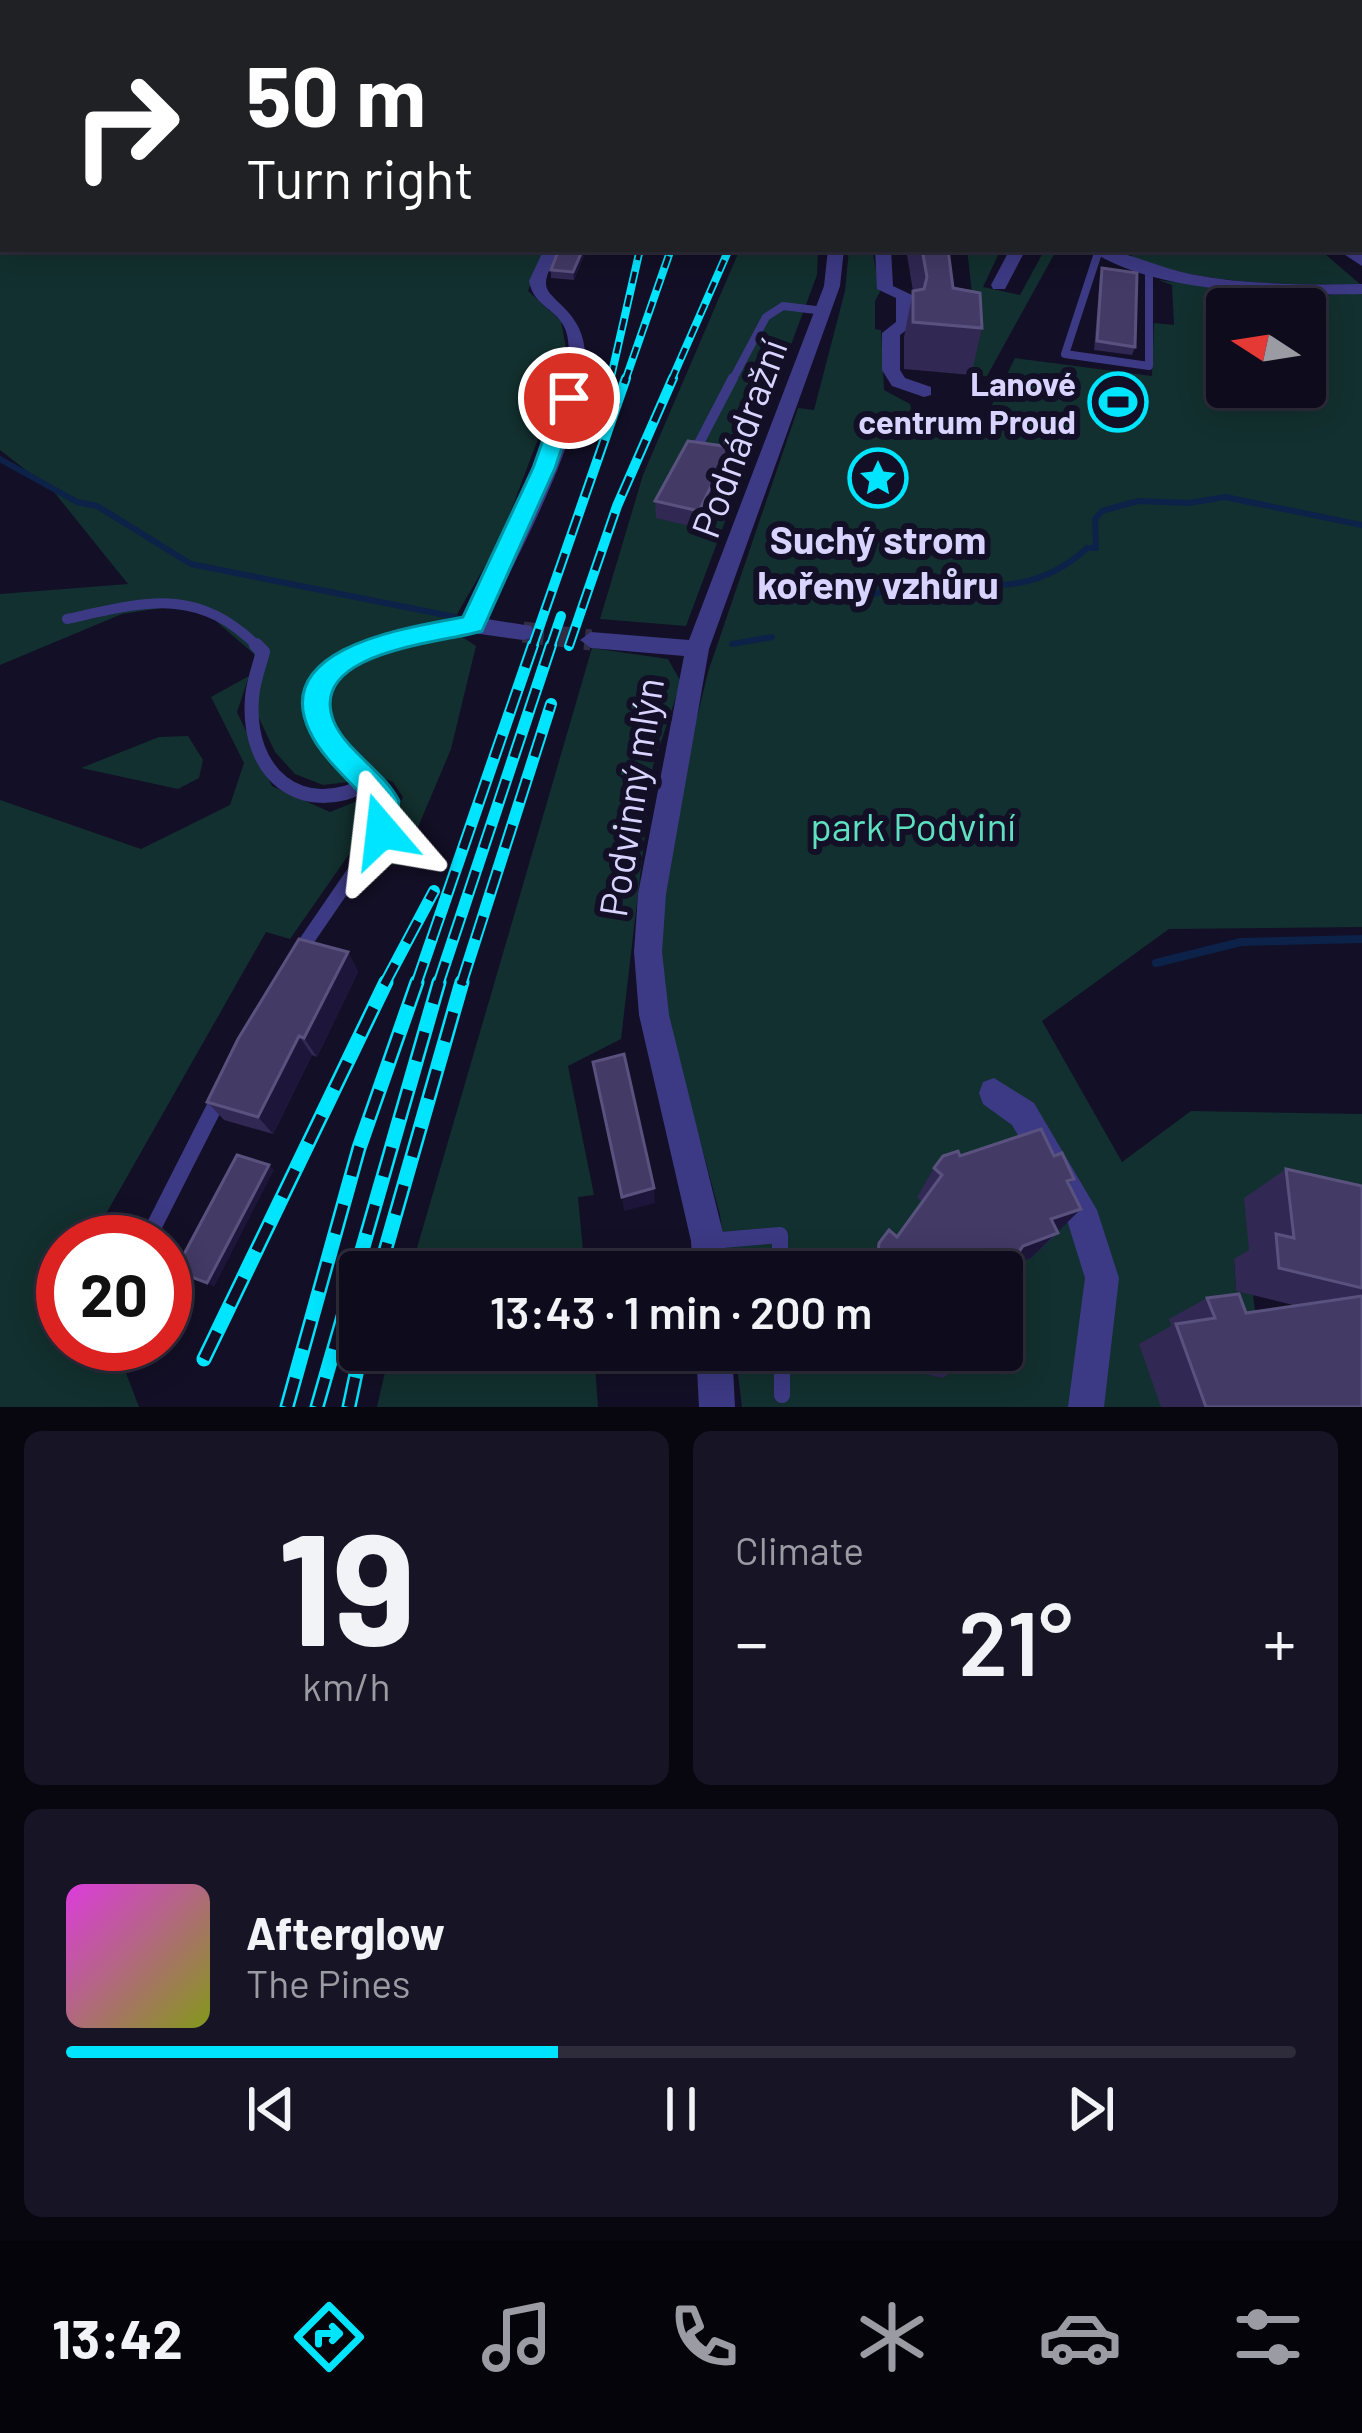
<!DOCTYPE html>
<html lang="en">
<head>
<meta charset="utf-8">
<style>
  :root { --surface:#0e0b1c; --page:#171425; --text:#f1f3f6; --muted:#9b9ba3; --line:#2e2b3b; --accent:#00e5ff }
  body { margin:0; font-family:Barlow,sans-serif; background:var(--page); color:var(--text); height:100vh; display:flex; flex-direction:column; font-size:45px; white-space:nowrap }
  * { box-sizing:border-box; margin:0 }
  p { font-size:39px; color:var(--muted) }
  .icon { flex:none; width:66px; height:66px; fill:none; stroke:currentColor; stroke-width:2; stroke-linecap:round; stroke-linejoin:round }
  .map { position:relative; height:1407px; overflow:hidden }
  .side { display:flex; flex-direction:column; gap:24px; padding:24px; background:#08060f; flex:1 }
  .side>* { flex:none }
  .guide { position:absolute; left:0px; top:0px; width:1362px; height:252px; box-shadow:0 6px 30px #0003,0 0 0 3px var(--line); background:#202124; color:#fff; overflow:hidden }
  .needle { width:78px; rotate:282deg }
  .tools { position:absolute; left:1206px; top:288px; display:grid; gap:24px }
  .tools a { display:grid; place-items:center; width:120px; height:120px; border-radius:12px; background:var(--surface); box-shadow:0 6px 30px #0003,0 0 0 3px var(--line); font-size:60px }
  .speed { position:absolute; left:36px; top:1215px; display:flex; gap:24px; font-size:60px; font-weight:700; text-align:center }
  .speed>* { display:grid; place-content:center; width:156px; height:156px; border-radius:50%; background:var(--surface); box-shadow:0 6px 30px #0003,0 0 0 3px var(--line); line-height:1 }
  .speed .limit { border:18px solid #d22; background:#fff; color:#111 }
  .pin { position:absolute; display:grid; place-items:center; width:102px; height:102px; color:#fff; margin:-51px; border:6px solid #fff; border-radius:50%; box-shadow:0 3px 12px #0007 }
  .me { position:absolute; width:132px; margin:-66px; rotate:343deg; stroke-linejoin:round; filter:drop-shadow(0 0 9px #0008) }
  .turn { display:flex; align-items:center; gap:42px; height:252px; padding:0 48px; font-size:54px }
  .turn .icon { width:156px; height:156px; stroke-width:2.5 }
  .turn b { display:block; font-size:84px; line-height:102px }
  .big { font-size:90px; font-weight:600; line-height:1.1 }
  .side .widget { flex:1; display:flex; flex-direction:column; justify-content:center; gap:18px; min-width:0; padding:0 42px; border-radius:18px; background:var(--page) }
  .side .dial { align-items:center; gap:0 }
  .dial b { font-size:156px; line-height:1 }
  .song { display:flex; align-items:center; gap:36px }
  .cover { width:144px; height:144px; border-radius:18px; background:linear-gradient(135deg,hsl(300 70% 55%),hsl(70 70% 35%)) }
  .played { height:12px; border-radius:6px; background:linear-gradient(90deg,var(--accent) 40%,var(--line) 40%) }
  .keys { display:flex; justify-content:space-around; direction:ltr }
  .heat { display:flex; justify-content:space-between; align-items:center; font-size:66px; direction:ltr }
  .side .tiles { flex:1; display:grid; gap:24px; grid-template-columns:1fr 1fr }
  .widget:last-child { grid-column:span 2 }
  .trip { position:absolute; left:339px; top:1251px; width:684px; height:120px; border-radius:12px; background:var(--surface); box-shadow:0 6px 30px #0003,0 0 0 3px var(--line); font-weight:600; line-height:120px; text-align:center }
  .tabs { display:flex; height:192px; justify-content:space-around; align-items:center; background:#06040b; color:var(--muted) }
  .tabs .icon { width:84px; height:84px }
  .tabs .on { color:var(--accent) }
  .tabs b { font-size:54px; color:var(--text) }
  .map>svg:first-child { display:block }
</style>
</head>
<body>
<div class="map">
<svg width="1362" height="1407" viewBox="0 0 1362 1407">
  <rect width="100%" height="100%" fill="#130f26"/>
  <g fill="#12302f" fill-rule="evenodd">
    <path d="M0,221L3,249H544L528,291L561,321L568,359L500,540L449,628L476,646L451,749L402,865L375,864L403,797L393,782L383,778L323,785L295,774L275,752L257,714L254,654L195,603L122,614L0,665V594L128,584L54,492L0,450Z"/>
    <path d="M740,249H818L817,275L686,626L600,619L643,475Z"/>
    <path d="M849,249H872L880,292L875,301V329L881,330L884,390L910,404L915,425L996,437L987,415L1015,358L1152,376L1154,323L1174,325L1172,285L1158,280L1300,297L1362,293V927L1169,929L1042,1021L1122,1162L1191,1111L1362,1114V1362L1332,1309L1251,1263L1234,1260L1236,1290L1253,1295L1257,1325L1170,1319L1176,1338L1161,1407H742L735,1350H863V1360L943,1378L944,1368L957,1370L954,1350H1002V1272L1018,1258L1021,1262L1031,1257L924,1203L882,1262L865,1272H727L720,1215L660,992L657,883L708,672L798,408L814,410L845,291ZM1227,309H1305V387H1227Z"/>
    <path d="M967,249H1001L983,287L1020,295L1045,249H1057L987,376L971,375L969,340L975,320Z"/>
    <path d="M1129,249H1319L1360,284C1284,286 1208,283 1134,261Z"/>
    <path d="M592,648L668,659L681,682L653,766L621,1039L568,1066L594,1195L578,1197L585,1272H410Z"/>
    <path d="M249,676L237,712L272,786L330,812L367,797L375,817L290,939L266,932L90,1242H63V1344H115L139,1407H0V800L141,849L230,805L244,763L211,697Z"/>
    <path d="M188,736L203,760L199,778L178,789L81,768L159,737Z"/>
    <path d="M390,1350H594L598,1407H377Z"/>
  </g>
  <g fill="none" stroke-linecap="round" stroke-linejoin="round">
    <path stroke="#0c2248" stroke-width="4.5" d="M246,3L253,0"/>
    <g stroke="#0c2248" stroke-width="6">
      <path d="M0,459L77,502L97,506L191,564L455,617"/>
      <path d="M953,583C1006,589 1047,585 1087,548H1096L1095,519L1102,511L1138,501L1189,503L1225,497L1362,525"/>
      <path d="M866,597L884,591V585"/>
      <path d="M732,644L772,637"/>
    </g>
    <path stroke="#0c2248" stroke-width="8" d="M1156,963L1241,942L1362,939"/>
    <path stroke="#312d47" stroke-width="21" stroke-dasharray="21 10" stroke-linecap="butt" d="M523,632L591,640"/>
    <g stroke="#3d3a85" stroke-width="8">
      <path d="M1099,250L1065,354L1149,366V272"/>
      <path d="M732,381L766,317L783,306L824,311"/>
    </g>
    <g stroke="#3d3a85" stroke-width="10">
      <path d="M697,447L733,378"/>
      <path d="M67,619C145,602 198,585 259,648"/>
      <path d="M365,648L398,636L473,625"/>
    </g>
    <g stroke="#3d3a85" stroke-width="14">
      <path d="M256,645L263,652C259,667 253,682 252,698C246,773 300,820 370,783L385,801L382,831L299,952"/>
      <path d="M370,783C319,731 284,689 371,645"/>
    </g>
    <g stroke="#3d3a85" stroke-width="16">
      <path d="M710,1241L780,1235V1272"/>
      <path d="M146,1242L220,1096"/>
      <path d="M782,1350V1395"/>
    </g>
    <g fill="#3d3a85" fill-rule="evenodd">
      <path d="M682,0H695L680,3Z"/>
      <path d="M544,249H560C556,259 546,272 546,283C545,301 587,310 585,360C583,438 521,548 487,619L531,626L534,632L531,638L523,640L473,633L462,625C491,565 586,394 566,331C558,308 534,308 529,281Z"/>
      <path d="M828,249H844L840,286L709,649L666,894L662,952L669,1015L725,1241L727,1272H693L691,1241L639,1015L634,952L638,894L684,656L591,648L580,640L591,632L689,640L824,286Z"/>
      <path d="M875,249H891L893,286L912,295L914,324L900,335V370L905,378L931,387V395L924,397L892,386L882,370V333L896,322V298L877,289Z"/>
      <path d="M1010,249H1026L1005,289H993L991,285Z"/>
      <path d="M1089,249C1124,249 1156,267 1190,274C1247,285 1305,285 1362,284V294C1288,296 1150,294 1089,249Z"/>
      <path d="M1336,249H1355L1362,254V266Z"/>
      <path d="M994,1078L1034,1103L1097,1210L1119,1278L1104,1407H1068L1085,1278L1066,1217L1012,1125L983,1104L979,1093L983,1082Z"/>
      <path d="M696,1350H732L735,1407H699Z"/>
    </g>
    <g fill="#6f6bff" fill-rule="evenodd">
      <path d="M3,63V75L0,76V64Z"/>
      <path d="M0,202L3,203V215L0,214Z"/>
    </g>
    <g stroke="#00e5ff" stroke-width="8">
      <g id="rail-far3">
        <path d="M611,377L640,249"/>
        <path d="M625,381L671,249"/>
        <path d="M671,381L729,249"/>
      </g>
    </g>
    <g stroke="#00e5ff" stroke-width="10">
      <g id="rail-far2">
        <path d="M569,646L617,506L673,378"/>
        <path d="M532,648L626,378"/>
        <path d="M550,648L561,616"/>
      </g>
    </g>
    <g stroke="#00e5ff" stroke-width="12">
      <g id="rail-far1">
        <path d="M384,985L434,891"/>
        <path d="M416,985L533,645"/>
        <path d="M438,985L551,645"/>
        <path d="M461,985L551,704"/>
      </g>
    </g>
    <g stroke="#00e5ff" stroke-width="15">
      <g id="rail">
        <path d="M379,1272L462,982"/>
        <path d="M204,1359L386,982"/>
        <path d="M287,1407L359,1148L417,982"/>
        <path d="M317,1407L439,982"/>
        <path d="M349,1407L361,1350"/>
      </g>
    </g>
    <use href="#rail-far3" stroke="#130f26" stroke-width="4.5" stroke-dasharray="12" stroke-linecap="butt"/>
    <use href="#rail-far2" stroke="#130f26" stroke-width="6" stroke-dasharray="20" stroke-linecap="butt"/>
    <use href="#rail-far1" stroke="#130f26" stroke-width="8" stroke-dasharray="24" stroke-linecap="butt"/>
    <use href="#rail" stroke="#130f26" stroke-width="10" stroke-dasharray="30" stroke-linecap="butt"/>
  </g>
  <g fill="#312854">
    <path d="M864,0H1050L1052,3H863Z"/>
    <path d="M1237,0H1362V160L1359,158V3H1238Z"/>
    <path d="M1362,167V241L1359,239V168Z"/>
    <path d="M587,249L574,280L551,278V270Z"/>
    <path d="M906,249H948L953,288L982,328L971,375L904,369V337L913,291Z"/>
    <path d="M1102,268L1135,347L1132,355L1094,350L1100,276Z"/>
    <path d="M730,447V464L699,528L656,518L655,501Z"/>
    <path d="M348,952L358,972L317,1057L312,1055L273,1134L224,1120L207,1102Z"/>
    <path d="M960,1156H1054L1074,1179L1068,1185L1058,1233L1031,1258L1009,1266L1002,1272H865V1268L879,1243L897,1237L922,1202L917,1197L934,1168Z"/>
    <path d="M1286,1169L1362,1186V1407H1161L1139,1344L1171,1326L1169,1319L1207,1298L1246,1313L1297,1306L1236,1291L1234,1259L1249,1250L1244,1198Z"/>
    <path d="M863,1350H964L965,1361L943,1378L862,1360Z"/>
  </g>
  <g fill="#1d163a">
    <path d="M56,0H76L72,3H52Z"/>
    <path d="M583,249H587L574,280L573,272Z"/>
    <path d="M730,447V464L699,528V511Z"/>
    <path d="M348,952L358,972L317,1057L304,1038Z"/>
    <path d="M299,1036L312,1055L273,1134L258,1117Z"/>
    <path d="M269,1165L274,1170L214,1287L207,1283Z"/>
    <path d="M654,1188L655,1203L624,1211L622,1197Z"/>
    <path d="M1081,1209L1031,1258L998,1270L1051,1219Z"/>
  </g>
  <g fill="#433a66" stroke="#5a527e" stroke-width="3">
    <path d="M0,0H56L52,3H3V25L0,27Z"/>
    <rect x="624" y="0" width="22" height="3"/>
    <path d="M725,0H785V3H724Z"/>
    <path d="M898,0H1050L1052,3H899Z"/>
    <path d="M1067,0H1224L1228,3H1071Z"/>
    <path d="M1274,0H1362V119L1359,118V3H1278Z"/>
    <path d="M1362,167V198L1359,196V168Z"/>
    <path d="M559,249H583L573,272L551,270Z"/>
    <path d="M922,249H948L953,288L980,293L982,328L913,322V291L924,289L927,277Z"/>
    <path d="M1102,268L1137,273L1135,347L1097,341Z"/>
    <path d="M688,441L730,447L699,511L655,501Z"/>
    <path d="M299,939L348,952L304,1038L299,1036L258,1117L207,1102L238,1039Z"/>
    <path d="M624,1054L654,1188L622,1197L593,1062Z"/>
    <path d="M1041,1129L1054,1156L1062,1153L1074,1179L1067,1181L1081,1209L1051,1219L1058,1233L1023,1246L1002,1277V1272H882L883,1263L877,1262L879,1243L889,1230L897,1237L942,1175L934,1168L943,1156L958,1151L960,1156Z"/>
    <path d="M237,1155L269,1165L207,1283L175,1271Z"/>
    <path d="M1286,1169L1362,1186V1288L1279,1268L1276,1234L1294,1238Z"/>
    <path d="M1239,1294L1246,1313L1362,1296V1407H1206L1176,1324L1215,1318L1207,1298Z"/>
    <path d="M915,1350H964L965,1361Z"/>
  </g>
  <path fill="#00e5ff" stroke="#0095a6" stroke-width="3" d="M569,392L579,398L555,468L482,631C443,643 305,651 334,722C347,752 384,771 399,801L393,840L382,844L372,840L367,831L370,804C351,782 322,758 310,732C268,646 412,627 463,617L533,468L558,398Z"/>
  <defs>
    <g id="stadium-ring" transform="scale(3)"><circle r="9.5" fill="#130f26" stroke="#00e5ff" stroke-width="1.5"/><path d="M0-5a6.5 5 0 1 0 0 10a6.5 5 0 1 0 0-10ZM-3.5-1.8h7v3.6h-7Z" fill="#00e5ff"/></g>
    <g id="sight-ring" transform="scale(3)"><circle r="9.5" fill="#130f26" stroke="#00e5ff" stroke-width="1.5"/><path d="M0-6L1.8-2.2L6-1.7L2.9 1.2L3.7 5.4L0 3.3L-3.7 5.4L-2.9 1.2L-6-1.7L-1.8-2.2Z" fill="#00e5ff"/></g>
  </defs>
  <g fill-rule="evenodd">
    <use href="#stadium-ring" x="1118" y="402"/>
    <use href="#sight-ring" x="878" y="478"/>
  </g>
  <g text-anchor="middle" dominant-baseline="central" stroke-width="12" stroke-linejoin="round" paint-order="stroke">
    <g font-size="33" font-weight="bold" fill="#d9d4ff" stroke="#130f26" text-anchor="end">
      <text x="1076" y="383">Lanové<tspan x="1076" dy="38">centrum Proud</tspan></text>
    </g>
    <g font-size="39" fill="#d9d4ff" stroke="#130f26">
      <text transform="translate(738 438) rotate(-70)">Podnádražní</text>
      <text transform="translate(630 797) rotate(-81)">Podvinný mlýn</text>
    </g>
    <g font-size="39" font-weight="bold" fill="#d9d4ff" stroke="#130f26">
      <text x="878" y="538">Suchý strom<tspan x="878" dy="45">kořeny vzhůru</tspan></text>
    </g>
    <g font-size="39" fill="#5fe0c0" stroke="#130f26">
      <text x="913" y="825">park Podviní</text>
    </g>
  </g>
</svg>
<div class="tools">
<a><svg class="needle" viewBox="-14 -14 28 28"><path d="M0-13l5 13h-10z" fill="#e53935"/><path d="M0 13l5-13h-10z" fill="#9b9ba3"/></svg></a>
</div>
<div class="speed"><div class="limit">20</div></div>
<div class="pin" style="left:569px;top:398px;background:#d93025"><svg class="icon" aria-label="arrive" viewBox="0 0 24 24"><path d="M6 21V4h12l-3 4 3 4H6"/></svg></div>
<svg class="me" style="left:382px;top:831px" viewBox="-20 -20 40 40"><path d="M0-17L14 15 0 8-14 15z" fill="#00e5ff" stroke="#fff" stroke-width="4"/></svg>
<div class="trip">13:43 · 1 min · 200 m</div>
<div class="guide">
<div class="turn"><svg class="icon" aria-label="right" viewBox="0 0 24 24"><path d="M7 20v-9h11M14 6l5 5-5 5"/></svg><div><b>50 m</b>Turn right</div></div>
</div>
</div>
<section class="side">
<div class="tiles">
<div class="widget dial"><b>19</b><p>km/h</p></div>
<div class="widget"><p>Climate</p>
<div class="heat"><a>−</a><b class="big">21°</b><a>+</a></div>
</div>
<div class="widget">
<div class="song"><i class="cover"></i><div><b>Afterglow</b><p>The Pines</p></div></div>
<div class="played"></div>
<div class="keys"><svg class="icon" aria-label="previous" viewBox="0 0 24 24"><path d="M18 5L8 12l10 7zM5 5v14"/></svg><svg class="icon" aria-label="pause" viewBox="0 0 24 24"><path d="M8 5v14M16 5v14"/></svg><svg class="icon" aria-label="next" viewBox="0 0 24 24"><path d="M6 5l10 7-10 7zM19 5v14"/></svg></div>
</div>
</div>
</section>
<nav class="tabs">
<b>13:42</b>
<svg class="icon on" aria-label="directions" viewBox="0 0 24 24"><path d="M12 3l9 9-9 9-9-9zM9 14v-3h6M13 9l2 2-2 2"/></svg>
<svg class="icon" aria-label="music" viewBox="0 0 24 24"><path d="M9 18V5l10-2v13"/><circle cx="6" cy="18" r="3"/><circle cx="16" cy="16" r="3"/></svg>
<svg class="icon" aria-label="phone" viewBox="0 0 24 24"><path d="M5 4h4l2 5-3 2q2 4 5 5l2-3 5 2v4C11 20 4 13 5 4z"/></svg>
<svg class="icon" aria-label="climate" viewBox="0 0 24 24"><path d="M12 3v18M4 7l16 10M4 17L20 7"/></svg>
<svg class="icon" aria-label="car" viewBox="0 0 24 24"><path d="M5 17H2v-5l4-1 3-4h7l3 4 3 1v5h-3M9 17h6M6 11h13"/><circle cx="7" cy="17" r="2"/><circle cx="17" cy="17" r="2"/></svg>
<svg class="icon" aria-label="filters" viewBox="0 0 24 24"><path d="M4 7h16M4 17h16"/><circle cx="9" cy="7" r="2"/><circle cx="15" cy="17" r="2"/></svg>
</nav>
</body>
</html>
